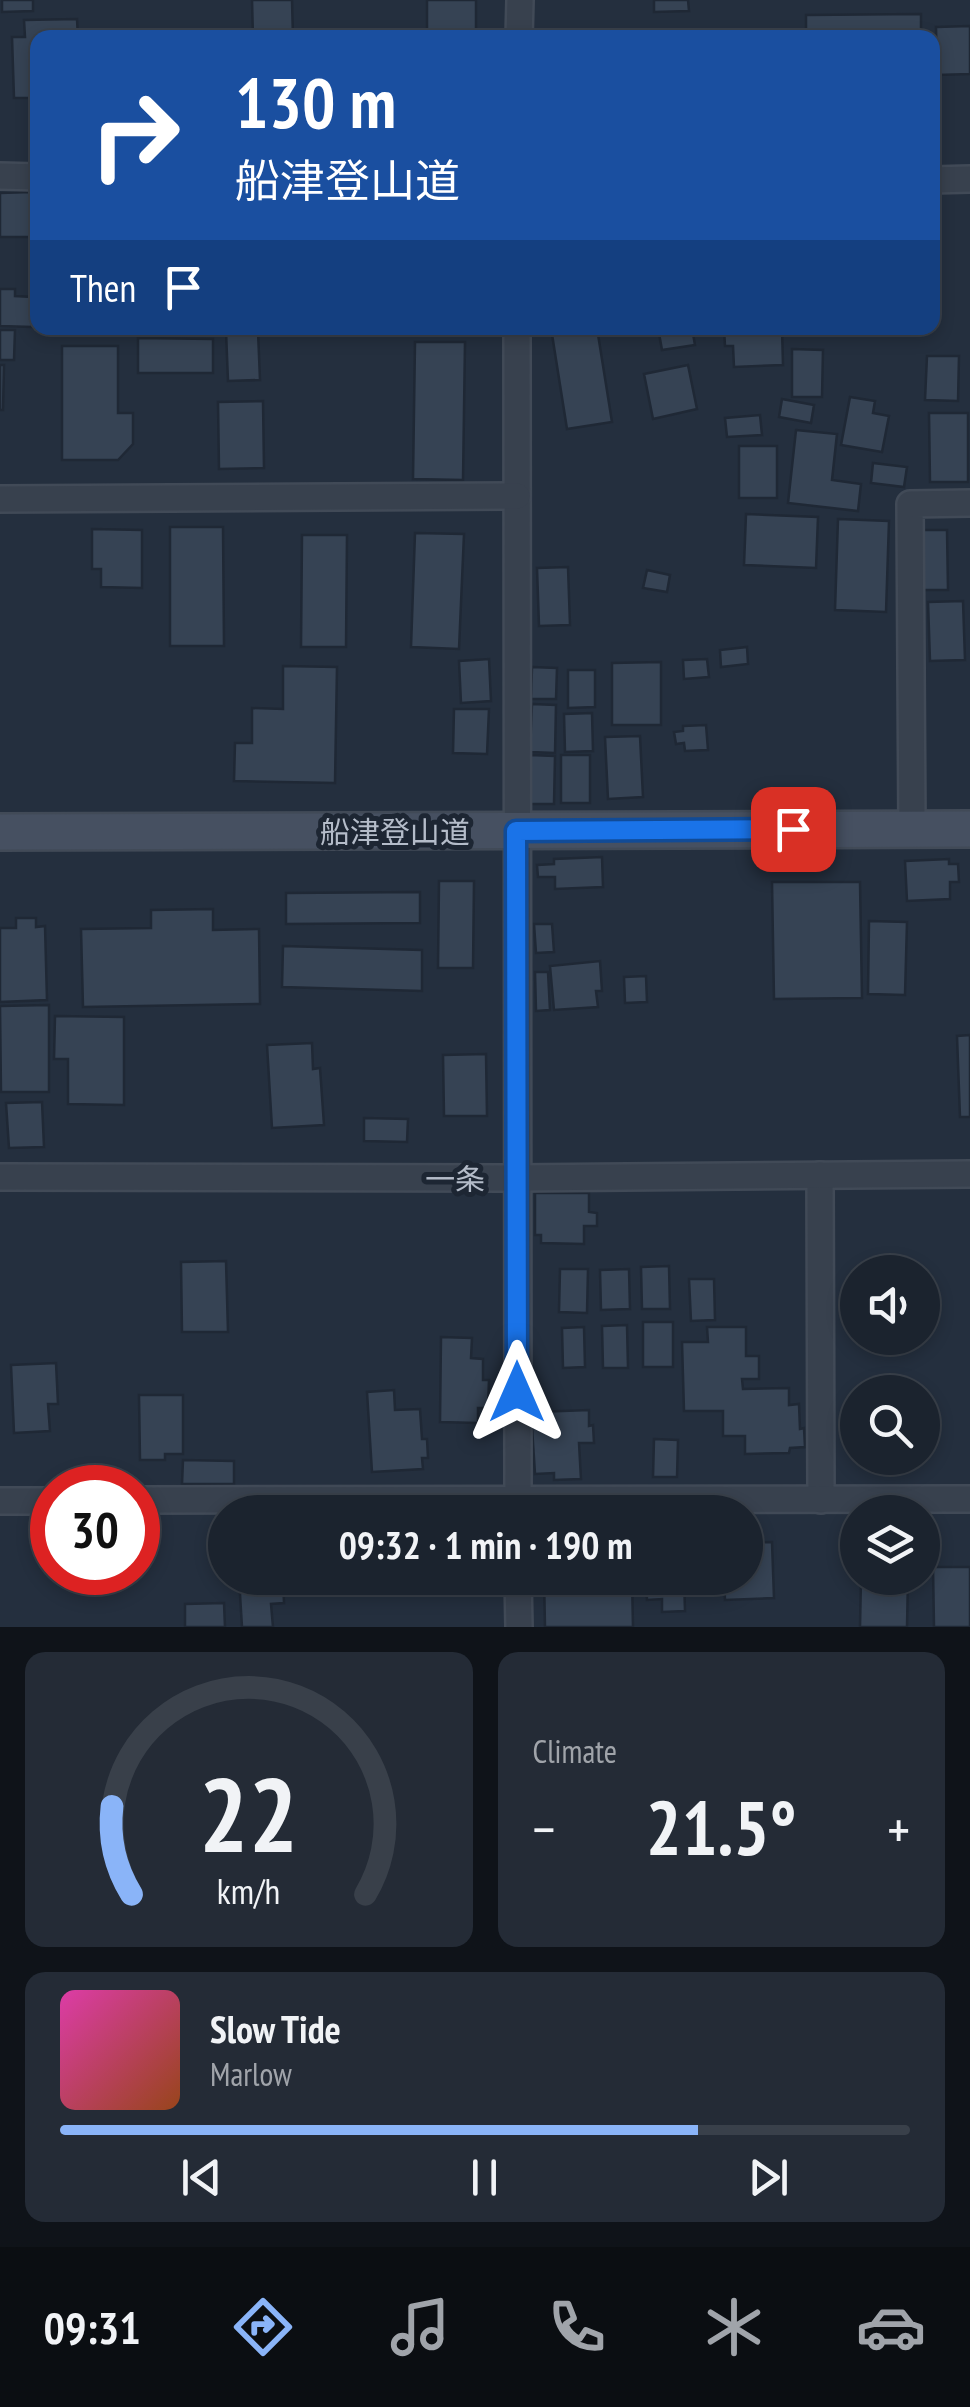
<!DOCTYPE html>
<html lang="en">
<head>
<meta charset="utf-8">
<style>
  :root { --surface:#1b232e; --page:#242b36; --text:#f1f3f6; --muted:#a0a4aa; --line:#39404a; --accent:#8ab4f8 }
  body { margin:0; font-family:"PT Sans Narrow","Noto Sans JP",sans-serif; background:var(--page); color:var(--text); height:100vh; display:flex; flex-direction:column; font-size:38px; white-space:nowrap }
  * { box-sizing:border-box; margin:0 }
  p { font-size:32px; color:var(--muted) }
  .icon { flex:none; width:55px; height:55px; fill:none; stroke:currentColor; stroke-width:2; stroke-linecap:round; stroke-linejoin:round }
  .map { position:relative; height:1627px; overflow:hidden }
  .details { display:flex; flex-direction:column; gap:25px; padding:25px; background:#0f1319; flex:1 }
  .details>* { flex:none }
  .guide { position:absolute; left:30px; top:30px; width:910px; height:305px; border-radius:20px; box-shadow:0 5px 15px #0003,0 0 0 2px var(--line); background:#1a4fa0; color:#fff; overflow:hidden }
  .tools { position:absolute; left:840px; top:1255px; display:grid; gap:20px }
  .tools a { display:grid; place-items:center; width:100px; height:100px; border-radius:50%; background:var(--surface); box-shadow:0 5px 15px #0003,0 0 0 2px var(--line); font-size:50px }
  .speed { position:absolute; left:30px; top:1465px; display:flex; gap:20px; font-size:50px; font-weight:700; text-align:center }
  .speed>* { display:grid; place-content:center; width:130px; height:130px; border-radius:50%; background:var(--surface); box-shadow:0 5px 15px #0003,0 0 0 2px var(--line); line-height:1 }
  .speed .limit { border:15px solid #d22; background:#fff; color:#111 }
  .pin { position:absolute; display:grid; place-items:center; width:85px; height:85px; color:#fff; margin:-42px; border-radius:20px; box-shadow:0 5px 15px #0006 }
  .me { position:absolute; width:110px; margin:-55px; rotate:0deg; stroke-linejoin:round; filter:drop-shadow(0 0 8px #0008) }
  .turn { display:flex; align-items:center; gap:35px; height:210px; padding:0 40px; font-size:45px }
  .turn .icon { width:130px; height:130px; stroke-width:2.5 }
  .turn b { display:block; font-size:70px; line-height:85px }
  .then { display:flex; align-items:center; height:95px; padding:0 40px; background:#0003; gap:20px; font-size:38px }
  .big { font-size:75px; font-weight:600; line-height:1.1 }
  .details .widget { flex:1; display:flex; flex-direction:column; justify-content:center; gap:15px; min-width:0; padding:0 35px; border-radius:20px; background:var(--page) }
  .details .dial { align-items:center; gap:0 }
  .dial svg { height:260px; overflow:visible; fill:none; stroke:var(--line); stroke-width:7; stroke-linecap:round; text-anchor:middle }
  .dial text { fill:var(--text); stroke:none }
  .song { display:flex; align-items:center; gap:30px }
  .cover { width:120px; height:120px; border-radius:15px; background:linear-gradient(135deg,hsl(320 70% 55%),hsl(20 70% 35%)) }
  .played { height:10px; border-radius:5px; background:linear-gradient(90deg,var(--accent) 75%,var(--line) 75%) }
  .keys { display:flex; justify-content:space-around; direction:ltr }
  .heat { display:flex; justify-content:space-between; align-items:center; font-size:55px; direction:ltr }
  .details .tiles { flex:1; display:grid; gap:25px; grid-template-columns:1fr 1fr }
  .widget:last-child { grid-column:span 2 }
  .trip { position:absolute; left:208px; top:1495px; width:555px; height:100px; border-radius:50px; background:var(--surface); box-shadow:0 5px 15px #0003,0 0 0 2px var(--line); font-weight:600; line-height:100px; text-align:center }
  .tab-bar { display:flex; height:160px; justify-content:space-around; align-items:center; background:#0b0e12; color:var(--muted) }
  .tab-bar .icon { width:70px; height:70px }
  .tab-bar .active { color:var(--accent) }
  .tab-bar b { font-size:45px; color:var(--text) }
  .map>svg:first-child { display:block }
</style>
</head>
<body>
<div class="map">
<svg width="970" height="1627" viewBox="0 0 970 1627">
  <rect width="100%" height="100%" fill="#242f3e"/>
  <g fill="#364354" stroke="#1f2835" stroke-width="2.5">
    <path d="M2,0H33V11L2,12Z"/>
    <path d="M252,0H292L293,38H253Z"/>
    <rect x="427" y="0" width="49" height="38"/>
    <path d="M654,0H688L689,11L654,12Z"/>
    <path d="M921,14V38H806V15Z"/>
    <path d="M77,19L78,38H38V98H14L12,37H25L24,20Z"/>
    <path d="M970,26V74L937,75L936,27Z"/>
    <path d="M31,192L32,237H0V193Z"/>
    <path d="M0,289H15V296L33,297L32,327L0,326Z"/>
    <path d="M551,328H597L612,422L567,429Z"/>
    <path d="M658,328H692L695,345L662,350Z"/>
    <path d="M724,328H782L783,365L734,367L733,346H725Z"/>
    <path d="M0,330H15L14,360H0Z"/>
    <path d="M226,331H258L260,380L228,381Z"/>
    <path d="M138,338L213,339V373H138Z"/>
    <path d="M415,342H465L463,480L413,479Z"/>
    <path d="M62,346H118V413H133V444L118,460H62Z"/>
    <path d="M792,349L823,350L822,397H792Z"/>
    <path d="M927,356H959L958,401L925,400Z"/>
    <path d="M0,365H4L3,410H0Z"/>
    <path d="M688,365L697,409L653,419L644,374Z"/>
    <path d="M850,397L875,401L873,413L889,416L882,452L841,445Z"/>
    <path d="M782,399L814,405L811,423L779,417Z"/>
    <path d="M263,401L264,468L219,469L218,402Z"/>
    <path d="M929,413H968V482H930Z"/>
    <path d="M760,415L762,435L727,437L725,418Z"/>
    <path d="M796,430L837,434L832,480L861,484L858,511L788,503Z"/>
    <rect x="739" y="446" width="38" height="52"/>
    <path d="M873,463L907,467L904,487L871,483Z"/>
    <path d="M746,514L818,517L816,568L744,565Z"/>
    <path d="M838,519L889,521L886,612L835,610Z"/>
    <path d="M170,527H223L224,646H170Z"/>
    <path d="M92,529L142,530V588L101,587V569H92Z"/>
    <path d="M917,530H947L948,590H918Z"/>
    <path d="M415,533L464,534L459,649L411,647Z"/>
    <path d="M302,535H347L346,647H301Z"/>
    <path d="M568,567L570,625L539,626L537,568Z"/>
    <path d="M647,570L670,575L667,592L643,588Z"/>
    <path d="M963,601L965,660L930,661L928,602Z"/>
    <path d="M747,647L748,664L721,667L720,650Z"/>
    <path d="M489,659L491,701L461,703L459,661Z"/>
    <path d="M707,659L709,677L684,679L683,660Z"/>
    <path d="M661,662V725H612V663Z"/>
    <path d="M283,666L337,667L335,783L234,781L235,743H252V708L283,709Z"/>
    <path d="M532,667L557,668L556,699H531Z"/>
    <path d="M568,670H595V707L568,708Z"/>
    <path d="M532,704L556,705L555,753L530,752Z"/>
    <path d="M454,709H489L487,754L453,753Z"/>
    <path d="M592,713L593,751L565,752L564,714Z"/>
    <path d="M706,725L708,750L685,751L684,743L676,744L674,732L683,731V726Z"/>
    <path d="M640,736L643,797L608,799L605,737Z"/>
    <path d="M530,755L555,756L554,804H529Z"/>
    <rect x="561" y="755" width="29" height="48"/>
    <path d="M602,857L603,887L555,889V877H538L537,865L554,864V859Z"/>
    <path d="M949,859V864H958L959,882H950V899L907,901L905,861Z"/>
    <path d="M439,881H474L473,968H438Z"/>
    <path d="M772,882H860L862,998L774,999Z"/>
    <path d="M420,892V923L286,924V893Z"/>
    <path d="M213,909V930L259,929L260,1004L83,1007L81,929L151,928V910Z"/>
    <path d="M16,918H36V927L45,926L47,1000L0,1002V928H16Z"/>
    <path d="M869,921L907,922L905,995L868,994Z"/>
    <path d="M534,924H552L554,952L536,953Z"/>
    <path d="M283,946L422,950V991L282,987Z"/>
    <path d="M600,961L602,991H596L598,1007L554,1010L550,966Z"/>
    <path d="M535,972H548L550,1010L536,1011Z"/>
    <path d="M646,976L647,1002L625,1003L624,977Z"/>
    <path d="M49,1005V1092H1L0,1006Z"/>
    <path d="M55,1016L124,1017V1105L68,1104V1059H54Z"/>
    <path d="M970,1035V1117H960L957,1036Z"/>
    <path d="M312,1043L313,1069L320,1068L324,1125L272,1128L267,1045Z"/>
    <path d="M486,1054L487,1116H444L443,1055Z"/>
    <path d="M42,1102L44,1147L9,1148L6,1103Z"/>
    <path d="M364,1118L408,1119L407,1142L364,1141Z"/>
    <path d="M535,1193H589V1212L597,1213V1226H584V1244L541,1243V1235H535Z"/>
    <path d="M226,1261L228,1332H182L181,1262Z"/>
    <path d="M669,1266L670,1309H642L641,1267Z"/>
    <path d="M560,1269H588L587,1313L559,1312Z"/>
    <path d="M629,1269L630,1309L601,1310L600,1270Z"/>
    <path d="M689,1279H714L715,1320L691,1321Z"/>
    <rect x="643" y="1322" width="30" height="45"/>
    <path d="M627,1325L628,1368H603L602,1326Z"/>
    <path d="M584,1327L585,1367L563,1368L562,1328Z"/>
    <path d="M707,1327H746V1356H759V1379H742L743,1389L789,1388V1405L799,1404L800,1429L804,1428L805,1447L790,1448L789,1453L745,1454V1436H723V1411H684L682,1342H708Z"/>
    <path d="M441,1337L472,1338L471,1358L483,1359V1380H489L488,1408H478V1423L440,1422Z"/>
    <path d="M56,1363L58,1404H48L50,1431L14,1433L11,1365Z"/>
    <path d="M394,1390L395,1410L420,1409L422,1439H427L428,1458H422L423,1469L372,1472L367,1392Z"/>
    <path d="M139,1395H183V1454H165V1460H140Z"/>
    <path d="M589,1410V1426L593,1425L594,1443H579L581,1479L554,1480V1473L535,1474L532,1427H536V1412Z"/>
    <path d="M654,1439L678,1440L677,1477H653Z"/>
    <path d="M183,1460L234,1461V1484H182Z"/>
    <path d="M772,1542L774,1598L725,1600L724,1578H745V1543Z"/>
    <path d="M933,1567H970V1627H934Z"/>
    <path d="M239,1578H283L284,1603L271,1604L273,1627H242Z"/>
    <path d="M544,1578H632L633,1627H545Z"/>
    <path d="M646,1578H684L685,1611L662,1612V1599L647,1600Z"/>
    <path d="M861,1578H908L907,1627H860Z"/>
    <path d="M224,1603L225,1627H185V1604Z"/>
  </g>
  <g fill="none" stroke-linecap="round" stroke-linejoin="round">
    <g stroke="#414a57" stroke-width="30">
      <g id="street">
        <path d="M519,38L520,0"/>
        <path d="M0,176L38,177"/>
        <path d="M932,180L970,179"/>
        <path d="M517,328L518,1512"/>
        <path d="M0,499L517,496"/>
        <path d="M912,829L910,504L970,503"/>
        <path d="M820,1175L821,1500"/>
        <path d="M0,1177L517,1178L970,1174"/>
        <path d="M138,1500L970,1499"/>
        <path d="M0,1501H52"/>
        <path d="M518,1578L519,1627"/>
      </g>
    </g>
    <g stroke="#414a57" stroke-width="40">
      <path id="secondary" d="M0,832L970,829"/>
    </g>
    <use href="#street" stroke="#38414e" stroke-width="25"/>
    <use href="#secondary" stroke="#465061" stroke-width="35"/>
  </g>
  <g fill="none" stroke-linecap="round" stroke-linejoin="round">
    <g stroke="#114b97" stroke-width="25">
      <path id="route" d="M517,1392L516,831L793,829"/>
    </g>
    <use href="#route" stroke="#1a73e8" stroke-width="18"/>
  </g>
  <g text-anchor="middle" dominant-baseline="central" stroke-width="10" stroke-linejoin="round" paint-order="stroke">
    <g font-size="30" fill="#b4bcc9" stroke="#1d2633">
      <text x="395" y="831">船津登山道</text>
      <text x="455" y="1178">一条</text>
    </g>
  </g>
</svg>
<div class="tools">
<a><svg class="icon" aria-label="sound" viewBox="0 0 24 24"><path d="M4 9h4l5-4v14l-5-4H4zM17 9q2 3 0 6"/></svg></a>
<a><svg class="icon" aria-label="search" viewBox="0 0 24 24"><circle cx="10" cy="10" r="6"/><path d="M15 15l6 6"/></svg></a>
<a><svg class="icon" aria-label="layers" viewBox="0 0 24 24"><path d="M12 4l9 5-9 5-9-5zM3 14l9 5 9-5"/></svg></a>
</div>
<div class="speed"><div class="limit">30</div></div>
<div class="pin" style="left:793px;top:829px;background:#d93025"><svg class="icon" aria-label="arrive" viewBox="0 0 24 24"><path d="M6 21V4h12l-3 4 3 4H6"/></svg></div>
<svg class="me" style="left:517px;top:1392px" viewBox="-20 -20 40 40"><path d="M0-17L14 15 0 8-14 15z" fill="#1a73e8" stroke="#fff" stroke-width="4"/></svg>
<div class="trip">09:32 · 1 min · 190 m</div>
<div class="guide">
<div class="turn"><svg class="icon" aria-label="right" viewBox="0 0 24 24"><path d="M7 20v-9h11M14 6l5 5-5 5"/></svg><div><b>130 m</b>船津登山道</div></div>
<div class="then">Then<svg class="icon" aria-label="arrive" viewBox="0 0 24 24"><path d="M6 21V4h12l-3 4 3 4H6"/></svg></div>
</div>
</div>
<section class="details">
<div class="tiles">
<div class="widget dial"><svg viewBox="0 0 100 80">
<path d="M14 69A42 42 0 1 1 86 69"/>
<path d="M14 69A42 42 0 0 1 8 42" stroke="#8ab4f8"/>
<text x="50" y="56" font-size="32" font-weight="700">22</text>
<text x="50" y="72" font-size="11">km/h</text>
</svg></div>
<div class="widget"><p>Climate</p>
<div class="heat"><a>−</a><b class="big">21.5°</b><a>+</a></div>
</div>
<div class="widget">
<div class="song"><i class="cover"></i><div><b>Slow Tide</b><p>Marlow</p></div></div>
<div class="played"></div>
<div class="keys"><svg class="icon" aria-label="previous" viewBox="0 0 24 24"><path d="M18 5L8 12l10 7zM5 5v14"/></svg><svg class="icon" aria-label="pause" viewBox="0 0 24 24"><path d="M8 5v14M16 5v14"/></svg><svg class="icon" aria-label="next" viewBox="0 0 24 24"><path d="M6 5l10 7-10 7zM19 5v14"/></svg></div>
</div>
</div>
</section>
<nav class="tab-bar">
<b>09:31</b>
<svg class="icon active" aria-label="directions" viewBox="0 0 24 24"><path d="M12 3l9 9-9 9-9-9zM9 14v-3h6M13 9l2 2-2 2"/></svg>
<svg class="icon" aria-label="music" viewBox="0 0 24 24"><path d="M9 18V5l10-2v13"/><circle cx="6" cy="18" r="3"/><circle cx="16" cy="16" r="3"/></svg>
<svg class="icon" aria-label="phone" viewBox="0 0 24 24"><path d="M5 4h4l2 5-3 2q2 4 5 5l2-3 5 2v4C11 20 4 13 5 4z"/></svg>
<svg class="icon" aria-label="climate" viewBox="0 0 24 24"><path d="M12 3v18M4 7l16 10M4 17L20 7"/></svg>
<svg class="icon" aria-label="car" viewBox="0 0 24 24"><path d="M5 17H2v-5l4-1 3-4h7l3 4 3 1v5h-3M9 17h6M6 11h13"/><circle cx="7" cy="17" r="2"/><circle cx="17" cy="17" r="2"/></svg>
</nav>
</body>
</html>
